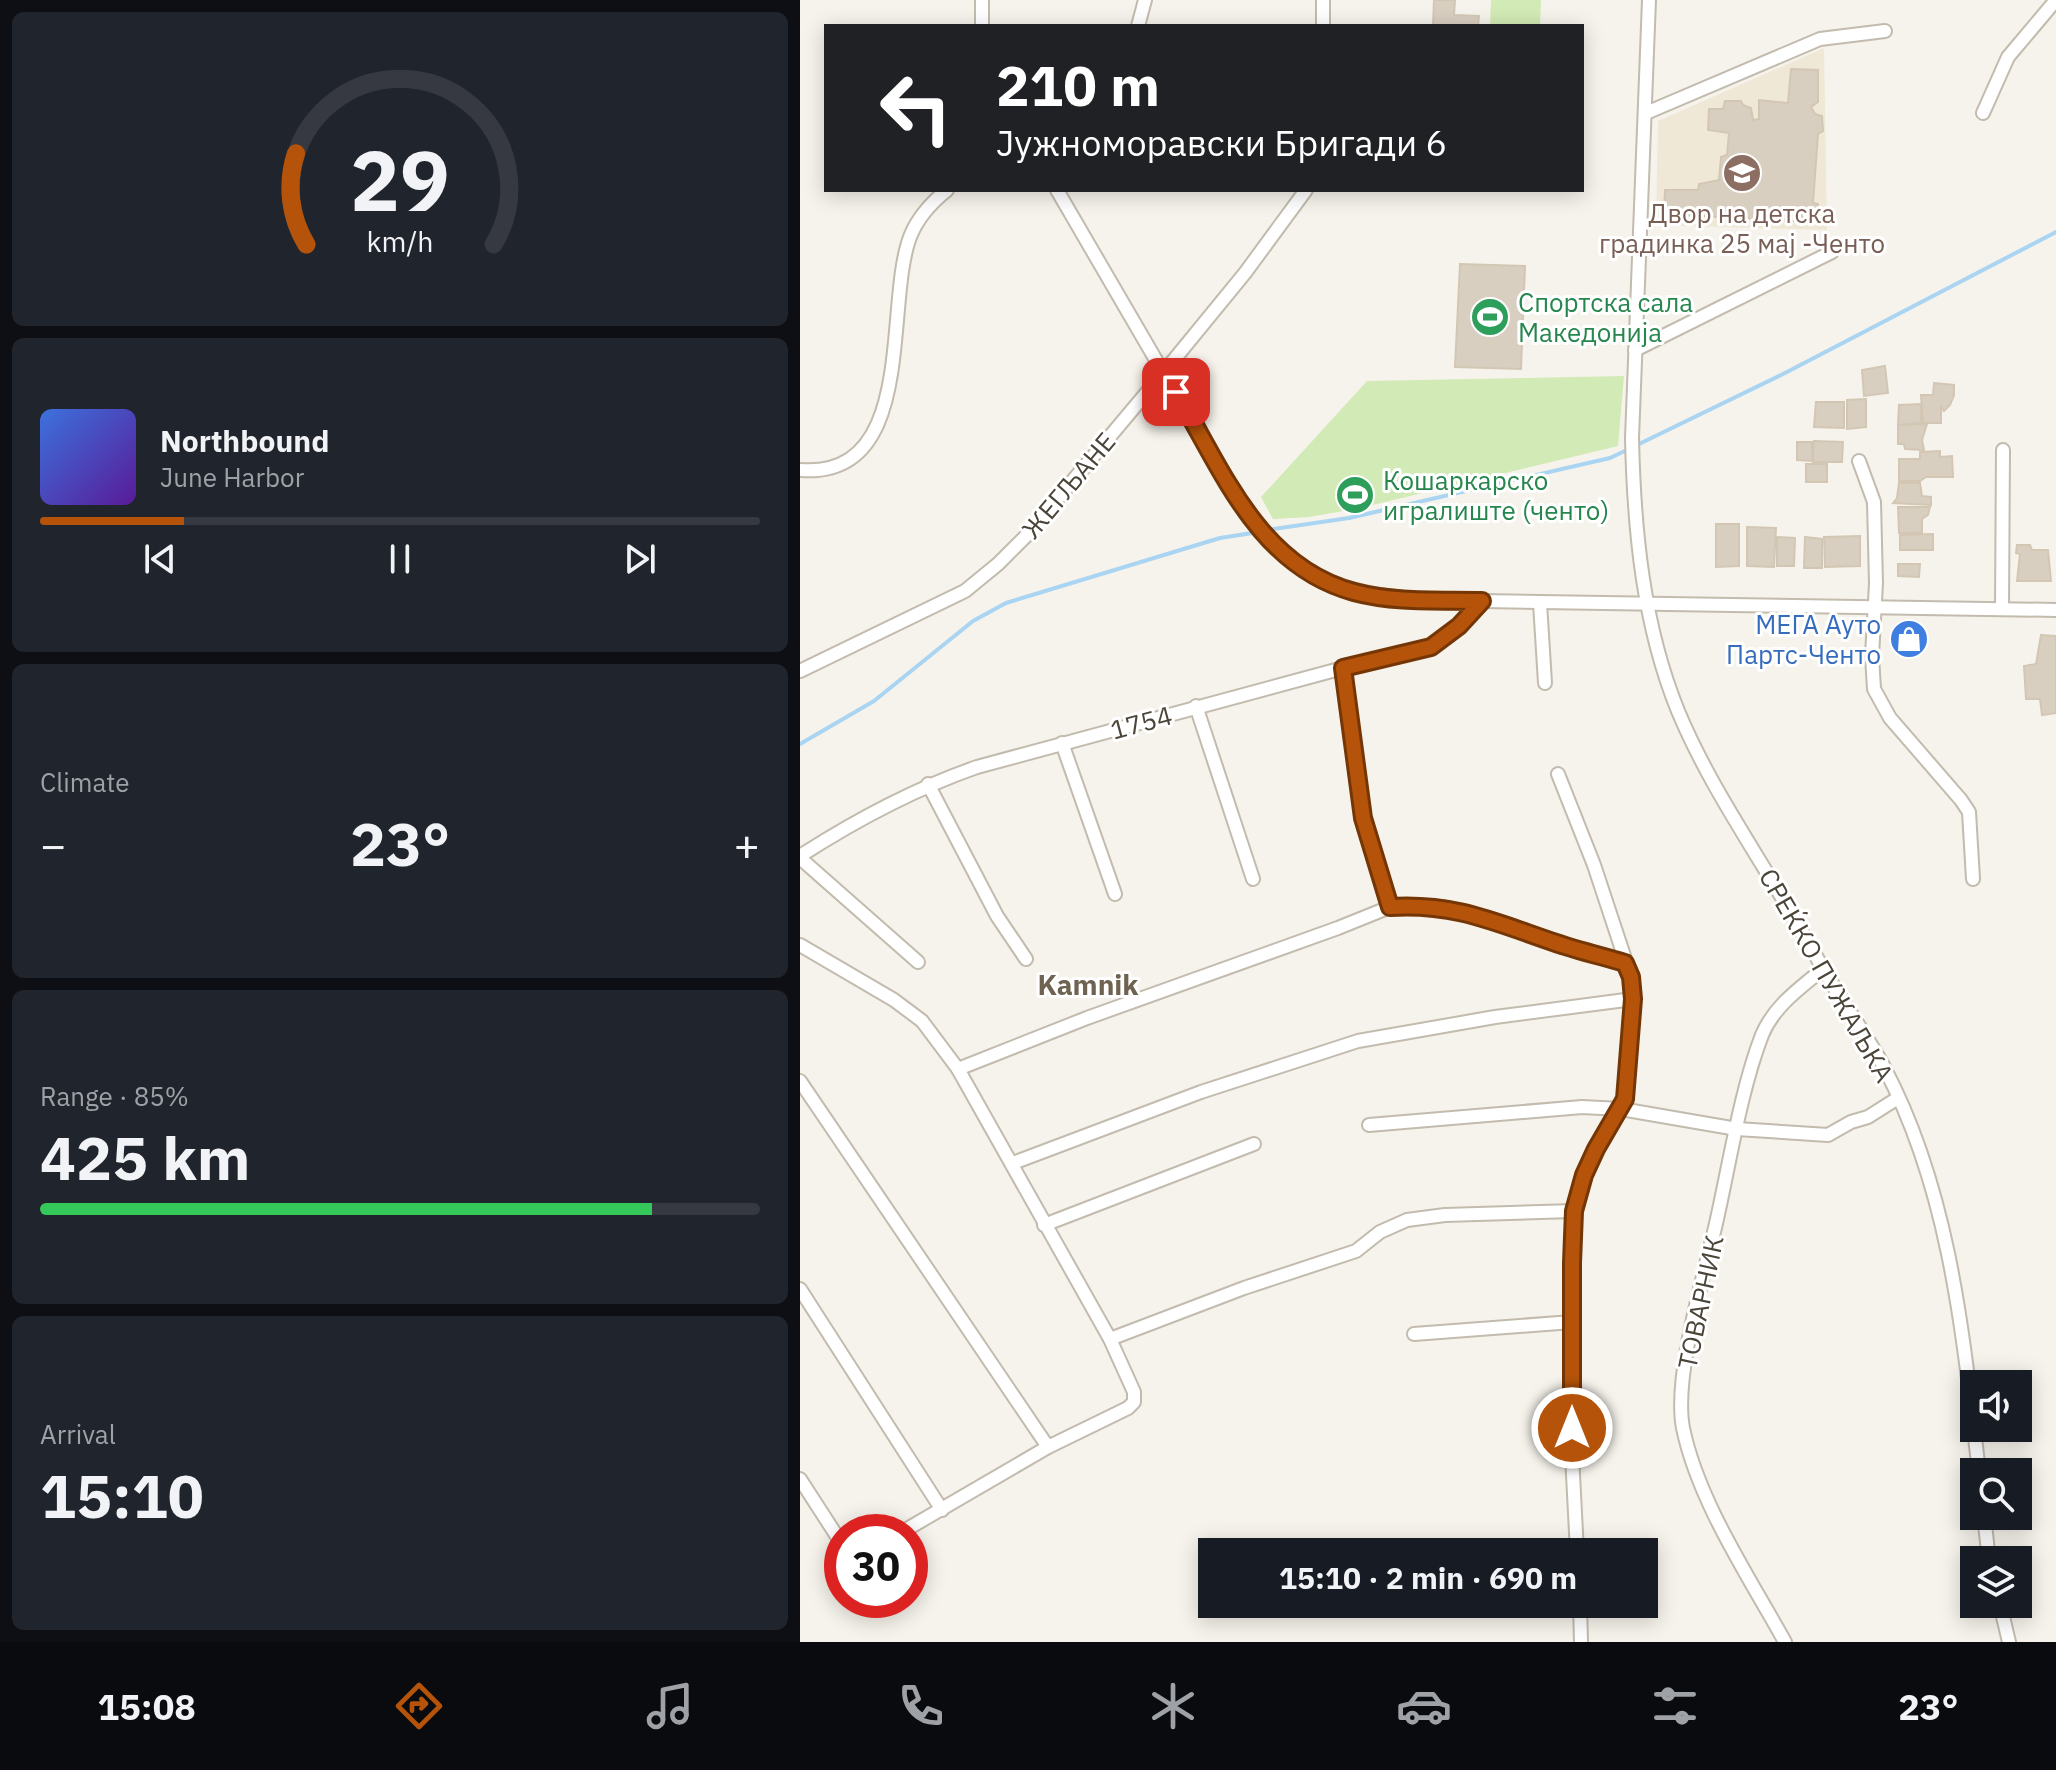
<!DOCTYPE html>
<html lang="en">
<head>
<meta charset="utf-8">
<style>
  :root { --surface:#171b24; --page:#20242c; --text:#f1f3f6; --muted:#9ea1a6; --line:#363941; --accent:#b45309 }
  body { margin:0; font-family:"IBM Plex Sans",sans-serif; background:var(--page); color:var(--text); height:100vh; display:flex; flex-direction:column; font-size:30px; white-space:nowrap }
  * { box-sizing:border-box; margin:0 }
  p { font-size:26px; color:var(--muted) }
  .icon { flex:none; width:44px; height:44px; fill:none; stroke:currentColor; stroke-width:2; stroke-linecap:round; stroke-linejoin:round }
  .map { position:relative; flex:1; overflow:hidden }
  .sheet { display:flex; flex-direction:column; gap:12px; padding:12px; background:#0d0f14; width:800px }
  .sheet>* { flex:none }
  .hud { position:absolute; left:24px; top:24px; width:760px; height:168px; border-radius:0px; box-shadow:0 4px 20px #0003; background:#202124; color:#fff; overflow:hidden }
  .fabs { position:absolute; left:1160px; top:1370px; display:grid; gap:16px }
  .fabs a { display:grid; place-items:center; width:72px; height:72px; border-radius:0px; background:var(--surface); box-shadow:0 4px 20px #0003; font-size:40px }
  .speed { position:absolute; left:24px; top:1514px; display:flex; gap:16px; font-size:40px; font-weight:700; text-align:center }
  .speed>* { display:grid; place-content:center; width:104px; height:104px; border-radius:50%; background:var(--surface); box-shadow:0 4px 20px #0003; line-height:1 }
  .speed .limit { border:12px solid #d22; background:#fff; color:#111 }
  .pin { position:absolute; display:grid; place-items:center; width:68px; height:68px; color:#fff; margin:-34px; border-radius:16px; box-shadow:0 4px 12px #0006 }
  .me { position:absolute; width:88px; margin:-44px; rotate:0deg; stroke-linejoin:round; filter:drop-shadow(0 0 6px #0008) }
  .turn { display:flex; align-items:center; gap:28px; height:168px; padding:0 40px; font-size:36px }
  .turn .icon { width:104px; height:104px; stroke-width:2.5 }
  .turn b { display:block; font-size:56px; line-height:68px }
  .big { font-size:60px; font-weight:700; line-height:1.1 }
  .sheet .card { flex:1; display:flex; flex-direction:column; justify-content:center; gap:12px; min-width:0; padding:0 28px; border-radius:12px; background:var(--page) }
  .sheet .dial { align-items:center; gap:0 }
  .dial svg { height:208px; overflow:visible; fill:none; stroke:var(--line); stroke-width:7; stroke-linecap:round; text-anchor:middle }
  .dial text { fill:var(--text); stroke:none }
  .song { display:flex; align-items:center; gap:24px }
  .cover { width:96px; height:96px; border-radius:12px; background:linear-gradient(135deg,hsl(220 70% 55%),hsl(270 70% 35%)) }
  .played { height:8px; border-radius:4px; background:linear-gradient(90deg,var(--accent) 20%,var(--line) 20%) }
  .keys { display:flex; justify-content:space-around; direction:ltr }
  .heat { display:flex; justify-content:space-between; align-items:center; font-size:44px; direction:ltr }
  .charge { height:12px; border-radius:6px; background:linear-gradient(90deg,#34c759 85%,var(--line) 0) }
  .trip { position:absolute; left:398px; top:1538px; width:460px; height:80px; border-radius:0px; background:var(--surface); box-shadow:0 4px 20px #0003; font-weight:700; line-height:80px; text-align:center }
  .menu { display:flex; height:128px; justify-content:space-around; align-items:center; background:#090b0e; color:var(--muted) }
  .menu .icon { width:56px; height:56px }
  .menu .current { color:var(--accent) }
  .menu b { font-size:36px; color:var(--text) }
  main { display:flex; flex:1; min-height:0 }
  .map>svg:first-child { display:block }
</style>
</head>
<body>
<main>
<section class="sheet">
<div class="card dial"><svg viewBox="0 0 100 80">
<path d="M14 69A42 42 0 1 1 86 69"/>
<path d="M14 69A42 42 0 0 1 10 34" stroke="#b45309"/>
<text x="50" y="56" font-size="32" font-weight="700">29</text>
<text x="50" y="72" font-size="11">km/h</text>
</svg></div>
<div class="card">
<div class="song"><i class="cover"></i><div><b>Northbound</b><p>June Harbor</p></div></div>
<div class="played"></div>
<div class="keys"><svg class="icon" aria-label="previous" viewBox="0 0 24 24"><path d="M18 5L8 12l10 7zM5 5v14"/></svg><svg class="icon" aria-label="pause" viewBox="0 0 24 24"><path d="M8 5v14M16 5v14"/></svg><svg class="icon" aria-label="next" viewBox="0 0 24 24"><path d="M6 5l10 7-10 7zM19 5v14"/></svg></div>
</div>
<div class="card"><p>Climate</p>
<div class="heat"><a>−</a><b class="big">23°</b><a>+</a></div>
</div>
<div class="card"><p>Range · 85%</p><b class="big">425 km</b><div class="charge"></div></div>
<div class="card"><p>Arrival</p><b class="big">15:10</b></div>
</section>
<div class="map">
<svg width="1256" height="1642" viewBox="0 0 1256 1642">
  <rect width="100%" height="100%" fill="#f6f3ec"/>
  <path fill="#efe8d6" d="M1024,48L1027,230L856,225L858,121Z"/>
  <g fill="#d2eab5">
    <path d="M691,0H741L740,26H690Z"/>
    <path d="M824,376L818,446L560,508L509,517L473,519L461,497L567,381Z"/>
  </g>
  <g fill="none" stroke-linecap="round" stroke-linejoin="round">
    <g stroke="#a9d4f2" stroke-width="4">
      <path d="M837,445L985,373L1256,232"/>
      <path d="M467,530L549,518L810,458L829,449"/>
      <path d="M0,744L74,701L173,621L206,603L420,538L459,532"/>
    </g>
  </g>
  <g fill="#d8cfc1" stroke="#d3c7b4" stroke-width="2">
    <path d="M634,0H655L654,15L679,16L678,26H633Z"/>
    <path d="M991,69L1018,70V102L1011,107L1015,114L1022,116L1023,131L1018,134L1013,203L1018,204V216L1013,218L1012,222L864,214L865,190H898L899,184L919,180L921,157L927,155L929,133L908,130L909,109H923L925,101H941L943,105L951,108L953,120L959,119V100L988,103Z"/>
    <path d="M660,264L725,266L721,369L655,367Z"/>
    <path d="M1085,366L1088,393L1064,396L1062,370Z"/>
    <path d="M1134,383L1154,385V395L1150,405L1144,411L1141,407V423H1123L1121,395H1133Z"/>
    <path d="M1066,399V427L1047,429V400Z"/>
    <path d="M1016,402H1044V428L1014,427Z"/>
    <path d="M1121,404V423L1098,425L1099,405Z"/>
    <path d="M1127,424L1122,440L1124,450L1105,449L1104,444H1098V425Z"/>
    <path d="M1014,441L1043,442L1042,462H1013Z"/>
    <path d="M997,442H1012V461L997,460Z"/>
    <path d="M1140,451V457L1152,456L1153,477H1126L1120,481H1099V459H1120V452Z"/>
    <rect x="1006" y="464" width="21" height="18"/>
    <path d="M1099,483H1120L1122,496L1131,497V505L1093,503L1097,498Z"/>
    <path d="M1098,507H1130L1128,515L1122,519V533H1099Z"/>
    <path d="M916,524H939V566L916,567Z"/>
    <path d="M947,527L976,528L974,567L947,566Z"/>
    <path d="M1133,534V550H1100V535Z"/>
    <path d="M1060,536V566L1025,567L1024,537Z"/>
    <path d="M977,537L995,538L994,566H977Z"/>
    <path d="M1005,537L1022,539V568H1004Z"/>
    <path d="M1217,545H1230L1232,550H1248L1251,581H1217L1220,554L1216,553Z"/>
    <path d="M1098,564H1120L1119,577L1098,576Z"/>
    <path d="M1241,635L1256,636V713L1242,715L1240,699H1226L1224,666L1236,664Z"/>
  </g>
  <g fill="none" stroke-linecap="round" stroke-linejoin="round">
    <g stroke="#c2bbae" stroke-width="16">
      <g id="street">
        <path d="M523,0V26"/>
        <path d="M849,0L832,438C834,530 843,625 878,711C903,771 938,825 972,881C994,917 1014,954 1036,990C1052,1016 1070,1041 1084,1067C1150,1192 1163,1334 1179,1472"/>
        <path d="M182,26V0"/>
        <path d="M338,26L345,0"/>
        <path d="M846,113L1020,39L1085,31"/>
        <path d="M1183,113L1208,57L1256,0"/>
        <path d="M257,190L445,513C519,601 575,598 682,601L1256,610"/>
        <path d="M835,350L1032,252"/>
        <path d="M1059,461L1074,502L1076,583L1072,656L1074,689L1090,718L1161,800L1169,812L1173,879"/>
        <path d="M0,470C118,479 84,306 110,237C117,219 132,202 147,190"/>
        <path d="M740,603L745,683"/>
        <path d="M1202,609L1203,450"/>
        <path d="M543,668L563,818L590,907"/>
        <path d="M0,671L165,591L198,564L228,534L364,372L445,273L506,190"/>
        <path d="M396,706L453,879"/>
        <path d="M262,743L315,894"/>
        <path d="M758,774L794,865L831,977L833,999L825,1099L796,1149L784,1175L774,1211L772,1263V1455L777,1552"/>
        <path d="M128,784L197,916L226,959"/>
        <path d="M0,856C56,820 114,789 177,767L543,668L631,647L659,626L682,601"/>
        <path d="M0,858L118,962"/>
        <path d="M0,945L94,1000L122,1021L158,1069L310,1339L334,1392V1402L328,1408L248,1447L102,1532"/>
        <path d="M158,1069L287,1018L538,928L590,907H643L707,924L753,942L825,963"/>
        <path d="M0,1081L248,1447"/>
        <path d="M569,1125L782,1107L821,1109L937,1129L1028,1135L1051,1122L1068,1117L1098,1098"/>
        <path d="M213,1163L401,1092L558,1041L695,1017L833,999"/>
        <path d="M244,1225L454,1144"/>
        <path d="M0,1289L142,1510"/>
        <path d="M614,1334L772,1322"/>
        <path d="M310,1339L444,1288L556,1251L580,1232L607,1220L645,1215L774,1211"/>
        <path d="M0,1479L42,1544"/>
        <path d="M1184,1516L1189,1560"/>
        <path d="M780,1604L781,1642"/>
        <path d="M1200,1604L1209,1642"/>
        <path d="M985,1642C949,1577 898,1501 883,1428C873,1376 905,1273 917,1219C930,1161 941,1089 962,1035C974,1006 1000,988 1023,969"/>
      </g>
    </g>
    <use href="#street" stroke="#fff" stroke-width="12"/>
  </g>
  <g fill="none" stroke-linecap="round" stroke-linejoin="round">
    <g stroke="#753606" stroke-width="20">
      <path id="route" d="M376,392C422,469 458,566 554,592C595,603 640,600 682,601L659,626L631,647L543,668L563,818L590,907C654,903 694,922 753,942C776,950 801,956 825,963L831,977L833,999L825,1099L796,1149L784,1175L774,1211L772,1263V1428"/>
    </g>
    <use href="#route" stroke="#b45309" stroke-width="14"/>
  </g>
  <defs>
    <g id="school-disc" transform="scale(2)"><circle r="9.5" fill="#8d6e63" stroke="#fff"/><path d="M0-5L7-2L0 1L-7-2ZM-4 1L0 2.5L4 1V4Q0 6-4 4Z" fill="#fff"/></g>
    <g id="stadium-disc" transform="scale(2)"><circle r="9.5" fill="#2e9e5b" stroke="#fff"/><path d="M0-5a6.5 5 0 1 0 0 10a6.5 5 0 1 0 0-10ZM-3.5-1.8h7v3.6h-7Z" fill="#fff"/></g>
    <g id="shop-disc" transform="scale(2)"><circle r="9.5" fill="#3f7fe0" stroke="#fff"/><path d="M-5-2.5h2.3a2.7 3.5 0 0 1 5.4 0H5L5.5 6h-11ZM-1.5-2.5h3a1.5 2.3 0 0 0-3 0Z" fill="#fff"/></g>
  </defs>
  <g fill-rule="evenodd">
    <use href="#school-disc" x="942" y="173"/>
    <use href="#stadium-disc" x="690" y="317"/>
    <use href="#stadium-disc" x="555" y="495"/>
    <use href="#shop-disc" x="1109" y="639"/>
  </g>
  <g text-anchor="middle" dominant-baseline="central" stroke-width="6" stroke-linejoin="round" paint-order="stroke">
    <g font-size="26" fill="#785e54" stroke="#fff">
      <text x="942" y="213">Двор на детска<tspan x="942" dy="30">градинка 25 мај -Ченто</tspan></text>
    </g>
    <g font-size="26" fill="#27864d" stroke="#fff" text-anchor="start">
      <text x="718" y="302">Спортска сала<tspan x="718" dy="30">Македонија</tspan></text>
      <text x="583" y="480">Кошаркарско<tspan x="583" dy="30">игралиште (ченто)</tspan></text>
    </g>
    <g font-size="26" fill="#4b4439" stroke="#fff">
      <text transform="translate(268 485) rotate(-50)">ЖЕГЉАНЕ</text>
      <text transform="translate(341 722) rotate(-15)">1754</text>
      <text transform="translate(1027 975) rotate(60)">СРЕЌКО ПУЖАЉКА</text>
      <text transform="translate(900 1302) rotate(-78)">ТОВАРНИК</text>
    </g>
    <g font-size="26" fill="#366cbe" stroke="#fff" text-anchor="end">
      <text x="1081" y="624">МЕГА Ауто<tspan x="1081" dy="30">Партс-Ченто</tspan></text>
    </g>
    <g font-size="28" font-weight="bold" fill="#6e6250" stroke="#fff">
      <text x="288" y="984">Kamnik</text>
    </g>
  </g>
</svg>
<div class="fabs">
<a><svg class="icon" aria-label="sound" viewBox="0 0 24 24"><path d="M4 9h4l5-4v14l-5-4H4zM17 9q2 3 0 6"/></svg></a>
<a><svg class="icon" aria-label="search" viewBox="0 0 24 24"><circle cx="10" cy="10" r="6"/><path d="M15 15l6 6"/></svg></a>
<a><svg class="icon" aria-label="layers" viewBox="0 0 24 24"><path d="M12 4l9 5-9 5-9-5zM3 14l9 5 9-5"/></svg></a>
</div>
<div class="speed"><div class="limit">30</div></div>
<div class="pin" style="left:376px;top:392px;background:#d93025"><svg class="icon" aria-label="arrive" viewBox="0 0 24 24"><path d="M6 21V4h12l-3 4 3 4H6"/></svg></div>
<svg class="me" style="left:772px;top:1428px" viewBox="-20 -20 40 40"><circle r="17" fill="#b45309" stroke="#fff" stroke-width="3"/><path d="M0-11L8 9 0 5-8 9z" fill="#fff"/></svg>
<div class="trip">15:10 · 2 min · 690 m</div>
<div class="hud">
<div class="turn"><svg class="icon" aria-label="left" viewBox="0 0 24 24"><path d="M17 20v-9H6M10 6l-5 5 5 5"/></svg><div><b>210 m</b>Јужноморавски Бригади 6</div></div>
</div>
</div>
</main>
<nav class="menu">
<b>15:08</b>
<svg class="icon current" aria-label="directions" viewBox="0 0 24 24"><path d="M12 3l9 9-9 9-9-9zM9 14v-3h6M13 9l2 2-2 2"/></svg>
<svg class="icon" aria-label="music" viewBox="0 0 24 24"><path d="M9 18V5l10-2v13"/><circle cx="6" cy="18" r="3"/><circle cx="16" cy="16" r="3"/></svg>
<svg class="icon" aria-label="phone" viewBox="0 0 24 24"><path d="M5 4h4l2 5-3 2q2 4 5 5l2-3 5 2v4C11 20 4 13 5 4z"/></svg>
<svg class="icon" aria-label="climate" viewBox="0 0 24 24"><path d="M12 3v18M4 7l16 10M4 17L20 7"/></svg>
<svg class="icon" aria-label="car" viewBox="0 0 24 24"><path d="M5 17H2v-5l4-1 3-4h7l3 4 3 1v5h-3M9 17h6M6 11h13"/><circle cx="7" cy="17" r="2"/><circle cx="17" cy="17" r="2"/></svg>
<svg class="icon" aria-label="filters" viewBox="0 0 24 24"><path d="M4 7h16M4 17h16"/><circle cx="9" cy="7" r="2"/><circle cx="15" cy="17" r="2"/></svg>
<b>23°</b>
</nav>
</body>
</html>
